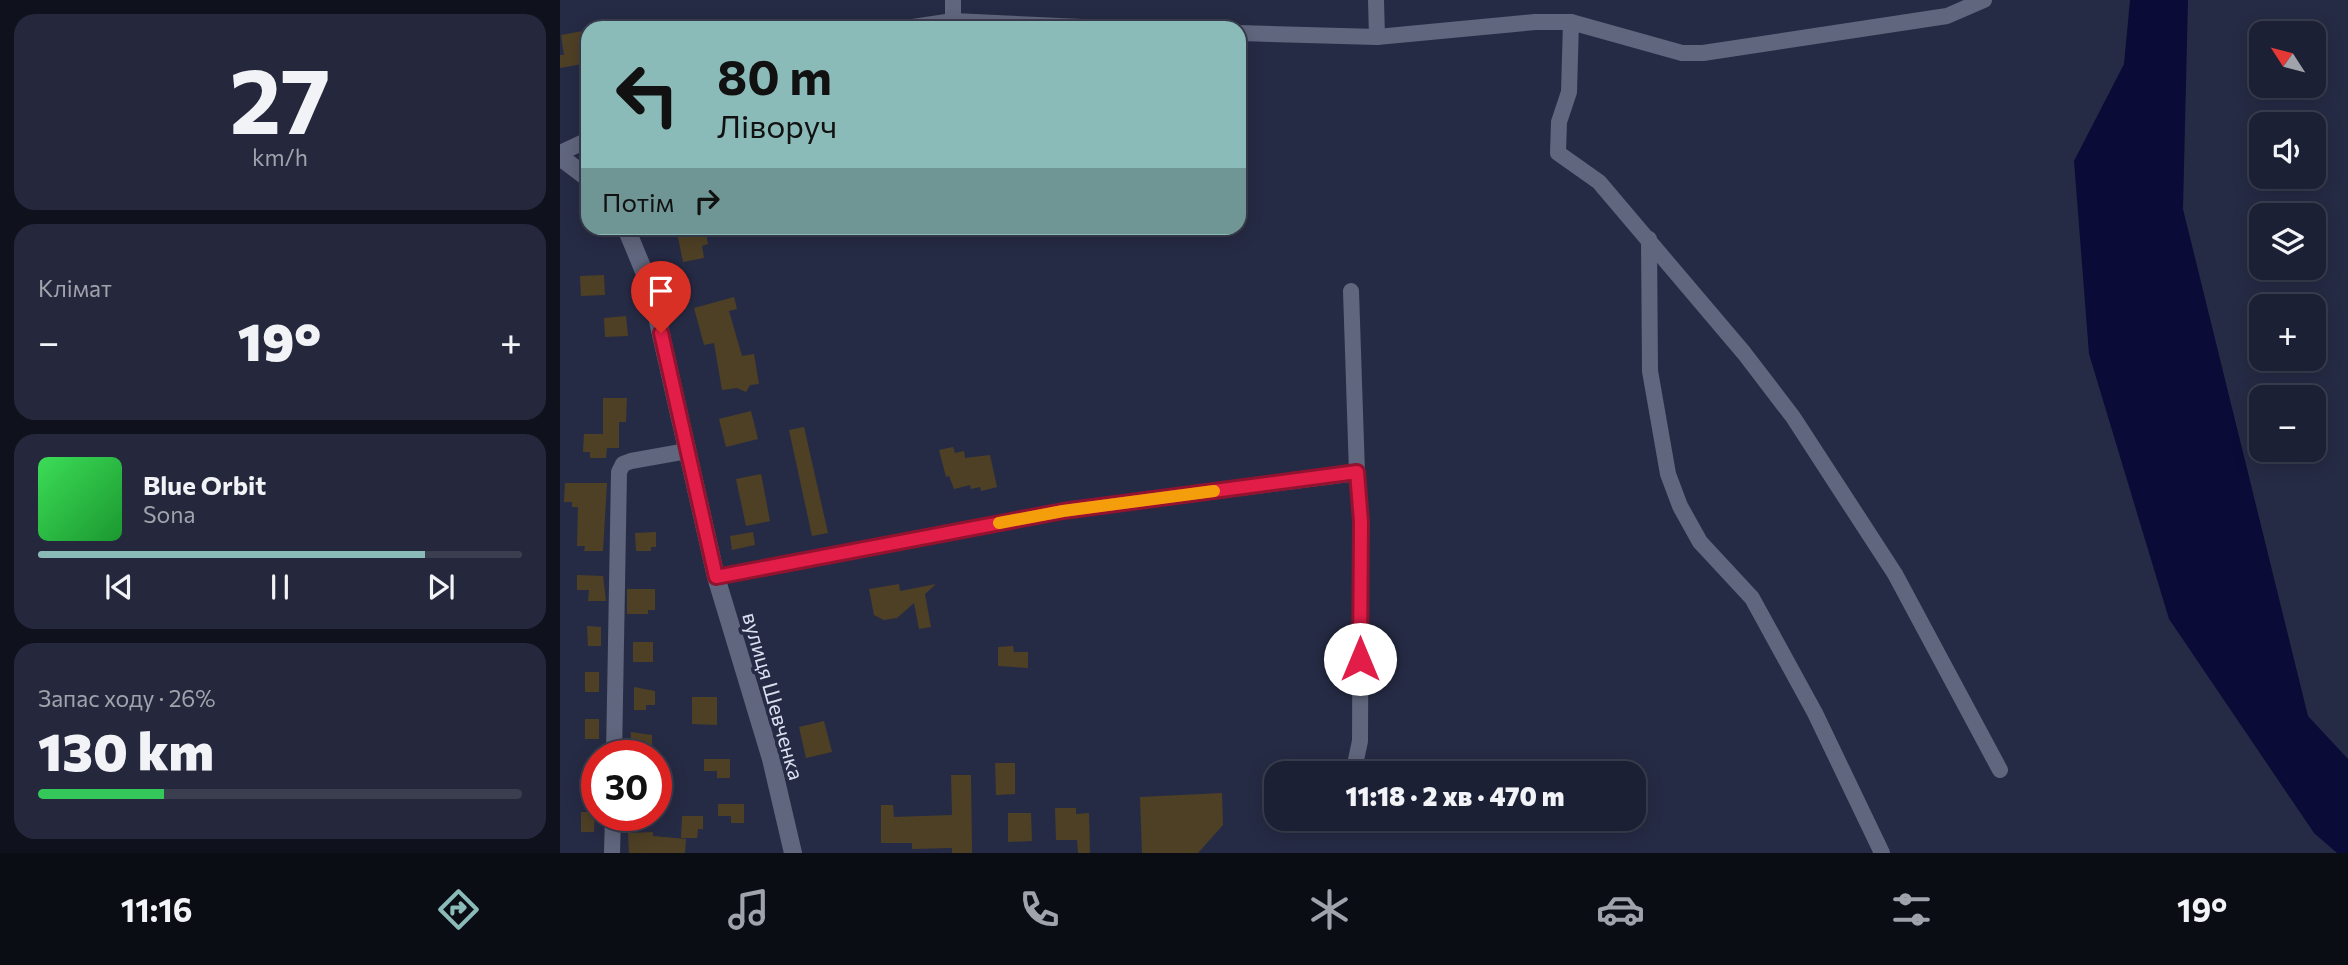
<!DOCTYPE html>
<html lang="uk">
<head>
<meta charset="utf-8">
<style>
  :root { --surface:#1c2034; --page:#25283c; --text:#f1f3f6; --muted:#a0a3ac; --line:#3a3e4f; --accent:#8bbbb9 }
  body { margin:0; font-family:Commissioner,sans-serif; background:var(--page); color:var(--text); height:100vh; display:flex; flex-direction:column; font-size:26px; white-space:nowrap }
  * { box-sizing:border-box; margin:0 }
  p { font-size:23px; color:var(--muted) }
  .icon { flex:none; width:38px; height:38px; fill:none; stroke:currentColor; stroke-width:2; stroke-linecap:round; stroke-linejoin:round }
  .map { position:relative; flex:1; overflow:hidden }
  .side { display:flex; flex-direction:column; gap:14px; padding:14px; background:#0f121d; width:560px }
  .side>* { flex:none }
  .top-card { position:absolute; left:21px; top:21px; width:665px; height:214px; border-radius:21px; box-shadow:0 4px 18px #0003,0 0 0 2px var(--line); background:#8bbbb9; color:#111; overflow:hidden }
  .needle { width:46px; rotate:306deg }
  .fabs { position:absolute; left:1689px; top:21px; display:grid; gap:14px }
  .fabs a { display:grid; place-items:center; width:77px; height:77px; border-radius:14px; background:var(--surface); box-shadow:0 4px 18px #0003,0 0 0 2px var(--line); font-size:35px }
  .speed { position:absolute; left:21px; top:740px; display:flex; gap:14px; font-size:35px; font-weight:700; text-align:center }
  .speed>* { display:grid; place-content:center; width:91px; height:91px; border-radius:50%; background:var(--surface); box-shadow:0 4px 18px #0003,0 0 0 2px var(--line); line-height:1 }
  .speed .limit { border:10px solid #d22; background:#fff; color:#111 }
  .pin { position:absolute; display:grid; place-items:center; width:60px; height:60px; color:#fff; margin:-72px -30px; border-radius:50% 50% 50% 0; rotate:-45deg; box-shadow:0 0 7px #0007 }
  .pin .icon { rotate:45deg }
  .me { position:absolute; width:77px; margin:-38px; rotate:0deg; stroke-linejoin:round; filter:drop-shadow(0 0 5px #0008) }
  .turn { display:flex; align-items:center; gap:24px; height:147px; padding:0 21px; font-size:32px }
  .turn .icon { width:91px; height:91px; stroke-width:2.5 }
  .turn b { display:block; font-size:49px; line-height:60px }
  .then { display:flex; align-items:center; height:66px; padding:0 21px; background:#0003; gap:14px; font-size:26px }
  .big { font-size:52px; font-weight:800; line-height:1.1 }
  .side .tile { flex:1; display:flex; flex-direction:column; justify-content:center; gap:10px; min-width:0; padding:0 24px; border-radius:21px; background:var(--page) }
  .side .dial { align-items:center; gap:0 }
  .dial b { font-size:91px; line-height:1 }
  .song { display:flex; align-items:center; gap:21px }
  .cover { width:84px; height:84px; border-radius:10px; background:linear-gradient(135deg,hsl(130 70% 55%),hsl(130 70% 35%)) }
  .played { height:7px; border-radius:4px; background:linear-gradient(90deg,var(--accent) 80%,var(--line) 80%) }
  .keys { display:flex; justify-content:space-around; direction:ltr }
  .heat { display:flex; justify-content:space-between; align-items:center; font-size:38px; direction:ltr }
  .charge { height:10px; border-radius:5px; background:linear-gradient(90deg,#34c759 26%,var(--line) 0) }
  .trip { position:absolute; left:704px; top:761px; width:382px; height:70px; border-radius:21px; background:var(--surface); box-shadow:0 4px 18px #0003,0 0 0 2px var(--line); font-weight:800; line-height:70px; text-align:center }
  .tab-bar { display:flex; height:112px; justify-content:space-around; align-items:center; background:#0b0d15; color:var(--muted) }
  .tab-bar .icon { width:49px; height:49px }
  .tab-bar .on { color:var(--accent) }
  .tab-bar b { font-size:32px; color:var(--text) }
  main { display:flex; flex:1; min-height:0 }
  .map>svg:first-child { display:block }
</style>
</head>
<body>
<main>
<section class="side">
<div class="tile dial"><b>27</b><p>km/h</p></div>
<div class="tile"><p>Клімат</p>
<div class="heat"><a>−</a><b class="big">19°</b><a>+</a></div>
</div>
<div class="tile">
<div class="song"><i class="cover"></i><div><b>Blue Orbit</b><p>Sona</p></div></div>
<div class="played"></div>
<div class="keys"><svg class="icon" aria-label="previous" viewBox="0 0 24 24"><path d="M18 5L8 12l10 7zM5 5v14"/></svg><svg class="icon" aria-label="pause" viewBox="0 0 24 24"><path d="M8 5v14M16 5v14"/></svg><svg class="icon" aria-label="next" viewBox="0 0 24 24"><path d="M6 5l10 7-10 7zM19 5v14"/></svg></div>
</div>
<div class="tile"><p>Запас ходу · 26%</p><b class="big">130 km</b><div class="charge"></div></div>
</section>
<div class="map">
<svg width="1788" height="853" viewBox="0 0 1788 853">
  <rect width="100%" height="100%" fill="#262b45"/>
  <path fill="#0b0b38" d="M1570,0H1628L1623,209L1748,716L1788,759V853H1777L1754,833L1609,619L1529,354L1514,161L1564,64Z"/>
  <g fill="#4e4025">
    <path d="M28,30V63L0,68V55H4L1,35Z"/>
    <path d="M116,228H145L148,244L142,246L144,258L123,262Z"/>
    <path d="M44,275L45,295L21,296L20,276Z"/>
    <path d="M174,297L177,309L169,311L182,356L194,354L199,384L190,385L186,392L177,388L162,390L154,343L144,345L134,308Z"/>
    <path d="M66,316L68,336L45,337L44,318Z"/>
    <path d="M43,398H67L66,422H59V448H47L46,458H30V452H23L24,434H43Z"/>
    <path d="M191,411L198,439L166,447L159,419Z"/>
    <path d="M244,427L268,533L252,536L229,430Z"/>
    <path d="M393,447L395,453L404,451L405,458L430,455L437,487L421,491L420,487L411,489L410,485L394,489L389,476L386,477L379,450Z"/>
    <path d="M201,474L210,521L186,526L176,479Z"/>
    <path d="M5,483H47L43,551H24L25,546H17L18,507H12V502H4Z"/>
    <path d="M96,532V547H91V551H76L75,533Z"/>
    <path d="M193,532L195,545L172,550L170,536Z"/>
    <path d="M17,575L43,576L46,601H28L29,590H17Z"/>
    <path d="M339,584L340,591L376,584L365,594L371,627L359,629L354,603L337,618L324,620L314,615L309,589Z"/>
    <path d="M67,589H95V610H88V614H67Z"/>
    <path d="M27,626L41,627V646H28Z"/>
    <rect x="73" y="642" width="20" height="20"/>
    <path d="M453,646L454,652H468V668L438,666V647Z"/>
    <rect x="25" y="672" width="14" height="20"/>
    <path d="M74,687L95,691V705H86V710H74Z"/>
    <path d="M132,697H157V725L132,724Z"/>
    <rect x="25" y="719" width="14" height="20"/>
    <path d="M264,721L272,752L246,758L239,727Z"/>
    <path d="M71,732L92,735V750H83V754H70Z"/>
    <path d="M144,759H170V778H157V771H144Z"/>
    <path d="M435,763H455V794L436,795Z"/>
    <path d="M24,765H37V784H23Z"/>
    <path d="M391,775H411L412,853H392V848L352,849V843H321V805H333L334,817L392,815Z"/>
    <path d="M662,793L663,825L638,853H582L580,797Z"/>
    <path d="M158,804H184V823H171V816H158Z"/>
    <path d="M495,808H516V814L529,813L530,853H518L517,840H496Z"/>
    <path d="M21,812H35L34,832H21Z"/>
    <path d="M448,813H471L472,841L448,842Z"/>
    <path d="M122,816H143V829H138L137,838H121Z"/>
    <path d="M93,832V836L126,839L125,853H69L68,833Z"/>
  </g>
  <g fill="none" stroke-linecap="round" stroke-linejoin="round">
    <g stroke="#60667d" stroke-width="16">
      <path d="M816,0L817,37"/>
      <path d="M393,21V0"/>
      <path d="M1011,22L1009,92L999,122L998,153L1039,182L1184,353L1233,417L1335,574L1440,770"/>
      <path d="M346,28L393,21L544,28"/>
      <path d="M679,33L817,37L975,22H1011L1122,53H1143L1387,16L1424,0"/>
      <path d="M0,153L28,140"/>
      <path d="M1089,239L1090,371L1108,474L1120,506L1140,542L1192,598L1255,713L1322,853"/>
      <path d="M156,577L503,511L797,473L791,291"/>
      <path d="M54,756L59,472L63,464L71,461L127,451"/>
      <path d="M793,774L800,741L801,522L797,473"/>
      <path d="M52,853L53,816"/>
    </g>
    <g stroke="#60667d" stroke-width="18">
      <path d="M0,157L28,178"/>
      <path d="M66,228L90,286L156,577L211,759L233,853"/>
    </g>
  </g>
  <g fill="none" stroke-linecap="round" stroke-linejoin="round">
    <g stroke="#92132f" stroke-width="18">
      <path id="route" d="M101,333L156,577L503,511L797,472L801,522L800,659"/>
    </g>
    <use href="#route" stroke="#e11d48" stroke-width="12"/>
    <path stroke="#f59e0b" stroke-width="12" d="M439,523L503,511L654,491"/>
  </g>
  <g text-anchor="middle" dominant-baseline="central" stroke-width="7" stroke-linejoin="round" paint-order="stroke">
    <g font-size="21" fill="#dbe0f0" stroke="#262b45">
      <text transform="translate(214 696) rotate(74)">вулиця Шевченка</text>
    </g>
  </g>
</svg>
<div class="fabs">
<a><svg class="needle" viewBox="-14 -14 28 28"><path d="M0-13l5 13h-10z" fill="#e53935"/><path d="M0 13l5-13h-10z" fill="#a0a3ac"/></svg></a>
<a><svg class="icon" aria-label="sound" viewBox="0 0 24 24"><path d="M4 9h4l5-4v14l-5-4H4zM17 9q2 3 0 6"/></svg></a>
<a><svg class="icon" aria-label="layers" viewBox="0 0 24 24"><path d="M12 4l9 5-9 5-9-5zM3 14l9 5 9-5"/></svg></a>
<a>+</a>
<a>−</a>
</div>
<div class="speed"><div class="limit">30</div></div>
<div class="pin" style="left:101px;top:333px;background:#d93025"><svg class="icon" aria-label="arrive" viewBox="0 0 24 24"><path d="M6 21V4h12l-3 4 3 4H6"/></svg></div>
<svg class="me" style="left:800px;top:659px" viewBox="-20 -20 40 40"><circle r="19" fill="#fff"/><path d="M0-13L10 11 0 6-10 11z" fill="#e11d48"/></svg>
<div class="trip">11:18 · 2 хв · 470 m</div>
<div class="top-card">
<div class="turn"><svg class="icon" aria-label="left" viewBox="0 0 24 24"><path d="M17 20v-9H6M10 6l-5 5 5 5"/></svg><div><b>80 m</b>Ліворуч</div></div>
<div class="then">Потім<svg class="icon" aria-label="right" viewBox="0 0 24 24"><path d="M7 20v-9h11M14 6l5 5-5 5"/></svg></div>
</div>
</div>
</main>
<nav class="tab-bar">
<b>11:16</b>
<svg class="icon on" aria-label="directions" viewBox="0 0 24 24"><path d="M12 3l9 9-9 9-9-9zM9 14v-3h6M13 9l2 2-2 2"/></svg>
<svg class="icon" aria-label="music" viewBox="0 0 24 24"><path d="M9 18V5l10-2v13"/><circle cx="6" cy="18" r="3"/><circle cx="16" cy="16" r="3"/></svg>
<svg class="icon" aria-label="phone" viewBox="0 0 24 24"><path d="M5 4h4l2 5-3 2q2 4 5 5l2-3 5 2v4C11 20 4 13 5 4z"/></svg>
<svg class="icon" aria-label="climate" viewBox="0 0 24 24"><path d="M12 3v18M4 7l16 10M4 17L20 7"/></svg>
<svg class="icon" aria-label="car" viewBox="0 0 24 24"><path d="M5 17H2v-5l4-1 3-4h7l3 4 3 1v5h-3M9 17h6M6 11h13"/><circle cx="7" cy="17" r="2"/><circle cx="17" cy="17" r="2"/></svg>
<svg class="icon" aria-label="filters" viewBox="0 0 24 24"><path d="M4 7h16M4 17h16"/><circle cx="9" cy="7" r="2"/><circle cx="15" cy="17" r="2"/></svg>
<b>19°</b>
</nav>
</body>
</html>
